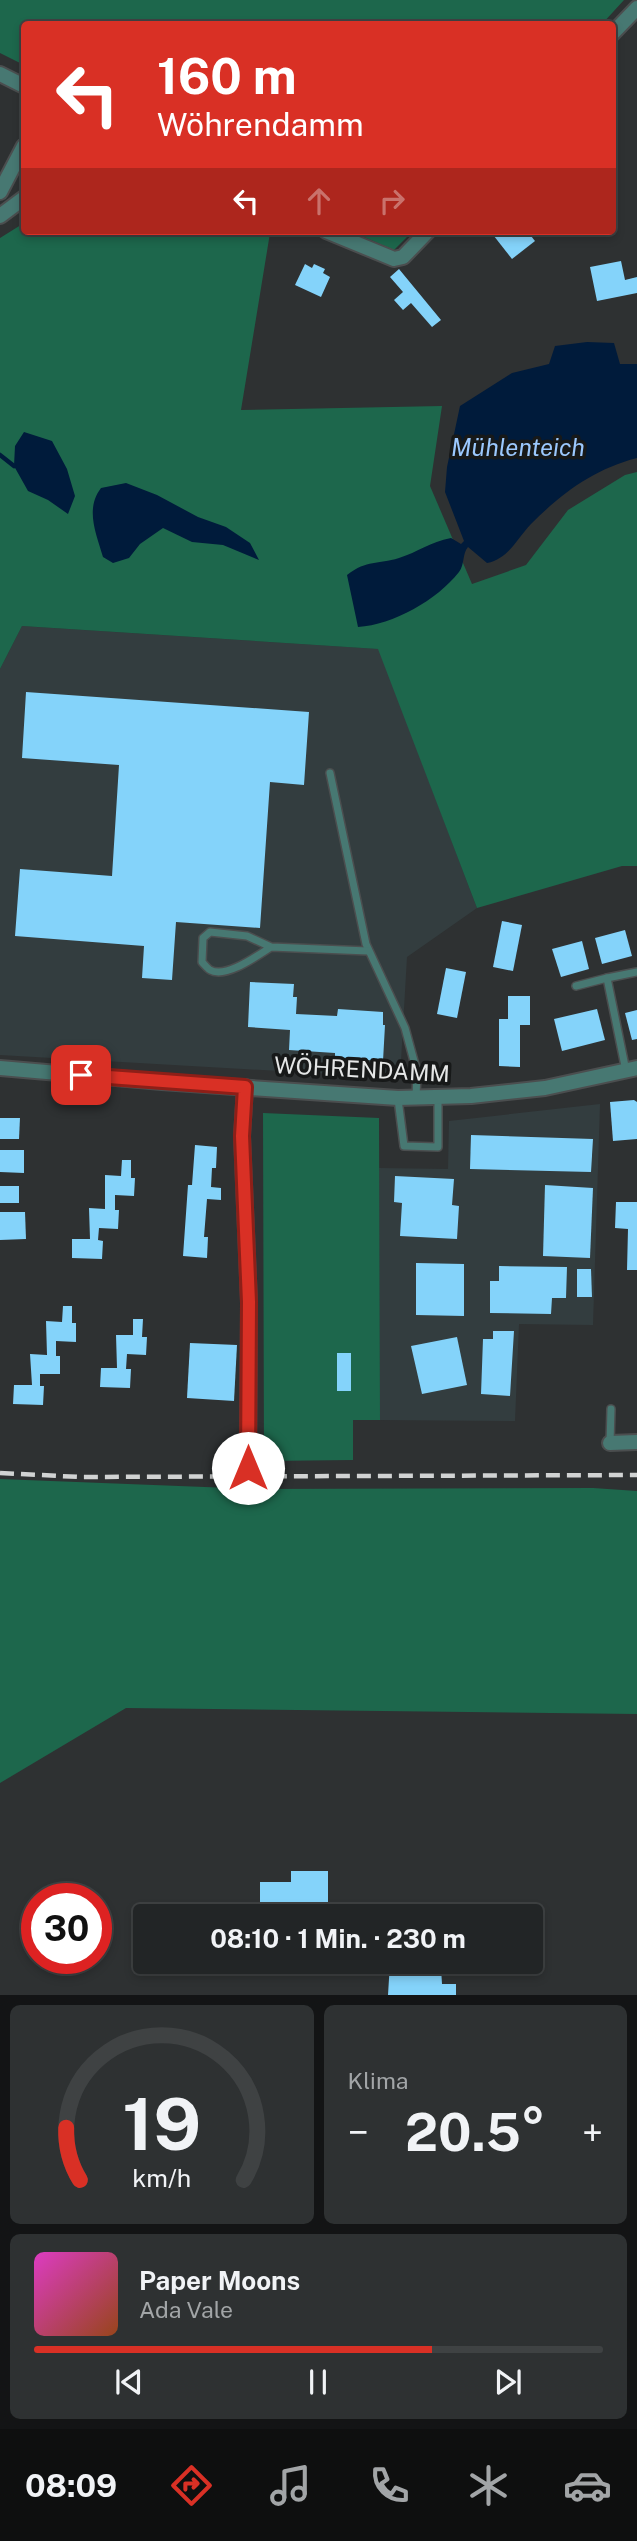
<!DOCTYPE html>
<html lang="de">
<head>
<meta charset="utf-8">
<style>
  :root { --surface:#222526; --page:#2e3132; --text:#f1f3f6; --muted:#a2a5a7; --line:#3f4243; --accent:#d93025 }
  body { margin:0; font-family:"Public Sans",sans-serif; background:var(--page); color:var(--text); height:100vh; display:flex; flex-direction:column; font-size:26px; white-space:nowrap }
  * { box-sizing:border-box; margin:0 }
  p { font-size:23px; color:var(--muted) }
  .icon { flex:none; width:38px; height:38px; fill:none; stroke:currentColor; stroke-width:2; stroke-linecap:round; stroke-linejoin:round }
  .map { position:relative; height:1995px; overflow:hidden }
  .details { display:flex; flex-direction:column; gap:10px; padding:10px; background:#131415; flex:1 }
  .details>* { flex:none }
  .guide { position:absolute; left:21px; top:21px; width:595px; height:214px; border-radius:7px; box-shadow:0 4px 10px #0003,0 0 0 2px var(--line); background:#d93025; color:#fff; overflow:hidden }
  .speed { position:absolute; left:21px; top:1883px; display:flex; gap:14px; font-size:35px; font-weight:700; text-align:center }
  .speed>* { display:grid; place-content:center; width:91px; height:91px; border-radius:50%; background:var(--surface); box-shadow:0 4px 10px #0003,0 0 0 2px var(--line); line-height:1 }
  .speed .limit { border:10px solid #d22; background:#fff; color:#111 }
  .pin { position:absolute; display:grid; place-items:center; width:60px; height:60px; color:#fff; margin:-30px; border-radius:14px; box-shadow:0 4px 10px #0006 }
  .me { position:absolute; width:77px; margin:-38px; rotate:0deg; stroke-linejoin:round; filter:drop-shadow(0 0 5px #0008) }
  .turn { display:flex; align-items:center; gap:24px; height:147px; padding:0 21px; font-size:32px }
  .turn .icon { width:91px; height:91px; stroke-width:2.5 }
  .turn b { display:block; font-size:49px; line-height:60px }
  .lanes { display:flex; align-items:center; height:66px; padding:0 21px; background:#0003; justify-content:center; gap:35px; direction:ltr }
  .lanes .off { opacity:.35 }
  .big { font-size:52px; font-weight:700; line-height:1.1 }
  .details .card { flex:1; display:flex; flex-direction:column; justify-content:center; gap:10px; min-width:0; padding:0 24px; border-radius:10px; background:var(--page) }
  .details .dial { align-items:center; gap:0 }
  .dial svg { height:182px; overflow:visible; fill:none; stroke:var(--line); stroke-width:7; stroke-linecap:round; text-anchor:middle }
  .dial text { fill:var(--text); stroke:none }
  .song { display:flex; align-items:center; gap:21px }
  .cover { width:84px; height:84px; border-radius:10px; background:linear-gradient(135deg,hsl(310 70% 55%),hsl(20 70% 35%)) }
  .played { height:7px; border-radius:4px; background:linear-gradient(90deg,var(--accent) 70%,var(--line) 70%) }
  .keys { display:flex; justify-content:space-around; direction:ltr }
  .heat { display:flex; justify-content:space-between; align-items:center; font-size:38px; direction:ltr }
  .details .tiles { flex:1; display:grid; gap:10px; grid-template-columns:1fr 1fr }
  .card:last-child { grid-column:span 2 }
  .trip { position:absolute; left:133px; top:1904px; width:410px; height:70px; border-radius:7px; background:var(--surface); box-shadow:0 4px 10px #0003,0 0 0 2px var(--line); font-weight:700; line-height:70px; text-align:center }
  .dock { display:flex; height:112px; justify-content:space-around; align-items:center; background:#0e0f0f; color:var(--muted) }
  .dock .icon { width:49px; height:49px }
  .dock .selected { color:var(--accent) }
  .dock b { font-size:32px; color:var(--text) }
  .map>svg:first-child { display:block }
</style>
</head>
<body>
<div class="map">
<svg width="637" height="1995" viewBox="0 0 637 1995">
  <rect width="100%" height="100%" fill="#2e3132"/>
  <g fill="#333d3f">
    <path d="M22,626L379,649L477,908L407,957L400,1078L0,1055V669Z"/>
    <path d="M600,1104L593,1325L519,1324L515,1421L380,1420L379,1168L448,1169L449,1121Z"/>
  </g>
  <g fill="#1d674c">
    <path d="M0,0H624L602,24H24V65L0,53Z"/>
    <path d="M24,223V231H258L270,233L241,410L442,406L430,486L472,584L526,565L568,510L625,475L637,472V866H622L477,908L378,649L22,626L0,669V238Z"/>
    <path d="M350,231H413L394,250Z"/>
    <path d="M263,1113L379,1118L380,1420H353V1460L264,1461Z"/>
    <path d="M0,1479L259,1489L593,1488L637,1491V1714L126,1708L0,1783Z"/>
  </g>
  <g fill="#001b3b">
    <path d="M587,342L614,343L620,364H637V458C594,469 562,493 531,524C516,540 509,558 487,563L468,547C462,554 465,564 459,572C437,600 393,625 358,627L347,575C368,559 377,565 399,558C418,552 430,542 451,538L461,544L464,541L445,492L447,467L460,406L512,373L549,364L555,346Z"/>
    <path d="M24,432L52,441L67,469L75,496L68,514L48,500L28,491L14,466L15,446Z"/>
    <path d="M126,483L157,495L198,517L226,527L250,543L259,560L223,545L192,542L163,528L140,544L129,558L113,563L103,557C96,533 85,509 101,488Z"/>
  </g>
  <g fill="none" stroke-linecap="round" stroke-linejoin="round">
    <path stroke="#001b3b" stroke-width="4.5" d="M0,455L14,466"/>
  </g>
  <g fill="#84d3fa">
    <path d="M490,231H527L535,241L512,259Z"/>
    <path d="M621,261L625,280L637,277V293L597,301L590,267Z"/>
    <path d="M305,264L312,268L314,264L325,269L323,273L330,277L321,297L295,285Z"/>
    <path d="M399,269L441,320L432,327L411,303L403,310L394,300L403,292L390,277Z"/>
    <path d="M26,692L309,712L304,785L270,782L260,928L176,922L172,980L142,978L144,946L15,936L20,869L112,876L119,765L22,758Z"/>
    <path d="M502,921L522,925L513,971L493,967Z"/>
    <path d="M625,930L632,956L602,964L595,938Z"/>
    <path d="M582,941L589,969L561,977L552,949Z"/>
    <path d="M446,968L466,972L457,1018L437,1014Z"/>
    <path d="M250,982L294,984L293,997H297L296,1014L337,1016L338,1009L383,1012V1025H385L383,1061L335,1058V1053L289,1050L290,1030L248,1027Z"/>
    <path d="M508,996H530V1025H520V1067L499,1066V1019H508Z"/>
    <path d="M597,1009L605,1040L562,1051L554,1019Z"/>
    <path d="M637,1010V1039L632,1040L625,1013Z"/>
    <path d="M634,1100L637,1102V1139L613,1141L610,1102Z"/>
    <path d="M0,1118H20L19,1139H0Z"/>
    <path d="M471,1135L593,1139L591,1172L470,1169Z"/>
    <path d="M195,1145L217,1147L216,1168H212L211,1187L221,1188V1200L207,1199L204,1237H208L207,1258L183,1256L188,1185H192Z"/>
    <path d="M0,1150H24V1173L0,1172Z"/>
    <path d="M122,1160H131V1178H135L134,1196L115,1195V1210H119L118,1229L99,1228L98,1240L103,1241L102,1259L72,1258V1239H90L89,1208L105,1209V1175L121,1176Z"/>
    <path d="M395,1176L454,1179L452,1205L459,1206L457,1239L400,1236L402,1203L394,1202Z"/>
    <path d="M545,1185L593,1188L590,1258L543,1256Z"/>
    <rect x="0" y="1186" width="19" height="17"/>
    <path d="M616,1202H637V1270H627L628,1229L615,1228Z"/>
    <path d="M0,1212H25L26,1239L0,1240Z"/>
    <path d="M416,1263L464,1264V1316L416,1315Z"/>
    <path d="M499,1266L567,1267L566,1298H552L551,1314L490,1313V1281H499Z"/>
    <path d="M577,1269H591L592,1297H577Z"/>
    <path d="M63,1306H72V1323H76V1342L56,1341V1356H60V1374H40V1386H44L43,1405L13,1404L14,1385H32L30,1354L47,1355L46,1321L62,1322Z"/>
    <path d="M133,1319H143L142,1337H147L146,1355L127,1354L126,1369H131L130,1388L100,1387L101,1368H117L116,1335H133Z"/>
    <path d="M493,1331H514L510,1396L481,1394L483,1339H493Z"/>
    <path d="M457,1337L467,1385L422,1394L411,1346Z"/>
    <path d="M190,1343L237,1345L234,1401L187,1398Z"/>
    <rect x="337" y="1353" width="14" height="38"/>
    <path d="M291,1871H328V1916H260V1882H291Z"/>
    <path d="M390,1962H436L441,1968L442,1984H456V1995H388Z"/>
  </g>
  <g fill="none" stroke-linecap="round" stroke-linejoin="round">
    <g stroke="#4b4e4f" stroke-width="10">
      <g id="service">
        <path d="M330,773L366,944L405,1028L417,1072L416,1097"/>
        <path d="M271,947C258,955 226,979 210,970C209,970 203,963 202,962L203,938L210,932L247,936L271,947L368,951"/>
        <path d="M607,978L637,972"/>
        <path d="M576,986L607,978L626,1071"/>
        <path d="M398,1099L404,1146L438,1147V1098"/>
        <path d="M610,1443L611,1409"/>
      </g>
    </g>
    <g stroke="#4b4e4f" stroke-width="18">
      <g id="minor">
        <path d="M612,34L637,8"/>
        <path d="M0,74L24,86"/>
        <path d="M0,192L24,146"/>
        <path d="M0,216L24,198"/>
        <path d="M326,231L394,259L403,257L428,231"/>
        <path d="M0,1068L162,1082L398,1098L471,1096L545,1088L637,1068"/>
        <path d="M245,1087L242,1136L249,1302L248,1468"/>
        <path d="M610,1443L637,1442"/>
      </g>
    </g>
    <use href="#service" stroke="#477872" stroke-width="7"/>
    <use href="#minor" stroke="#477872" stroke-width="14"/>
    <path stroke="#d1d3d3" stroke-width="4.5" stroke-dasharray="14 7" stroke-linecap="butt" d="M0,1473L80,1477L637,1475"/>
  </g>
  <g fill="none" stroke-linecap="round" stroke-linejoin="round">
    <g stroke="#8d1f18" stroke-width="18">
      <path id="route" d="M81,1075L245,1087L242,1136L249,1302L248,1468"/>
    </g>
    <use href="#route" stroke="#d93025" stroke-width="12"/>
  </g>
  <g text-anchor="middle" dominant-baseline="central" stroke-width="7" stroke-linejoin="round" paint-order="stroke">
    <g font-size="23" fill="#e5e7e7" stroke="#171919">
      <text transform="translate(362 1069) rotate(3)">WÖHRENDAMM</text>
    </g>
    <g font-size="24" font-style="italic" fill="#9bc8fd" stroke="#171919">
      <text x="518" y="447">Mühlenteich</text>
    </g>
  </g>
</svg>
<div class="speed"><div class="limit">30</div></div>
<div class="pin" style="left:81px;top:1075px;background:#d93025"><svg class="icon" aria-label="arrive" viewBox="0 0 24 24"><path d="M6 21V4h12l-3 4 3 4H6"/></svg></div>
<svg class="me" style="left:248px;top:1468px" viewBox="-20 -20 40 40"><circle r="19" fill="#fff"/><path d="M0-13L10 11 0 6-10 11z" fill="#d93025"/></svg>
<div class="trip">08:10 · 1 Min. · 230 m</div>
<div class="guide">
<div class="turn"><svg class="icon" aria-label="left" viewBox="0 0 24 24"><path d="M17 20v-9H6M10 6l-5 5 5 5"/></svg><div><b>160 m</b>Wöhrendamm</div></div>
<div class="lanes"><svg class="icon" aria-label="left" viewBox="0 0 24 24"><path d="M17 20v-9H6M10 6l-5 5 5 5"/></svg><svg class="icon off" aria-label="ahead" viewBox="0 0 24 24"><path d="M12 20V5M6 11l6-6 6 6"/></svg><svg class="icon off" aria-label="right" viewBox="0 0 24 24"><path d="M7 20v-9h11M14 6l5 5-5 5"/></svg></div>
</div>
</div>
<section class="details">
<div class="tiles">
<div class="card dial"><svg viewBox="0 0 100 80">
<path d="M14 69A42 42 0 1 1 86 69"/>
<path d="M14 69A42 42 0 0 1 8 46" stroke="#d93025"/>
<text x="50" y="56" font-size="32" font-weight="700">19</text>
<text x="50" y="72" font-size="11">km/h</text>
</svg></div>
<div class="card"><p>Klima</p>
<div class="heat"><a>−</a><b class="big">20.5°</b><a>+</a></div>
</div>
<div class="card">
<div class="song"><i class="cover"></i><div><b>Paper Moons</b><p>Ada Vale</p></div></div>
<div class="played"></div>
<div class="keys"><svg class="icon" aria-label="previous" viewBox="0 0 24 24"><path d="M18 5L8 12l10 7zM5 5v14"/></svg><svg class="icon" aria-label="pause" viewBox="0 0 24 24"><path d="M8 5v14M16 5v14"/></svg><svg class="icon" aria-label="next" viewBox="0 0 24 24"><path d="M6 5l10 7-10 7zM19 5v14"/></svg></div>
</div>
</div>
</section>
<nav class="dock">
<b>08:09</b>
<svg class="icon selected" aria-label="directions" viewBox="0 0 24 24"><path d="M12 3l9 9-9 9-9-9zM9 14v-3h6M13 9l2 2-2 2"/></svg>
<svg class="icon" aria-label="music" viewBox="0 0 24 24"><path d="M9 18V5l10-2v13"/><circle cx="6" cy="18" r="3"/><circle cx="16" cy="16" r="3"/></svg>
<svg class="icon" aria-label="phone" viewBox="0 0 24 24"><path d="M5 4h4l2 5-3 2q2 4 5 5l2-3 5 2v4C11 20 4 13 5 4z"/></svg>
<svg class="icon" aria-label="climate" viewBox="0 0 24 24"><path d="M12 3v18M4 7l16 10M4 17L20 7"/></svg>
<svg class="icon" aria-label="car" viewBox="0 0 24 24"><path d="M5 17H2v-5l4-1 3-4h7l3 4 3 1v5h-3M9 17h6M6 11h13"/><circle cx="7" cy="17" r="2"/><circle cx="17" cy="17" r="2"/></svg>
</nav>
</body>
</html>
